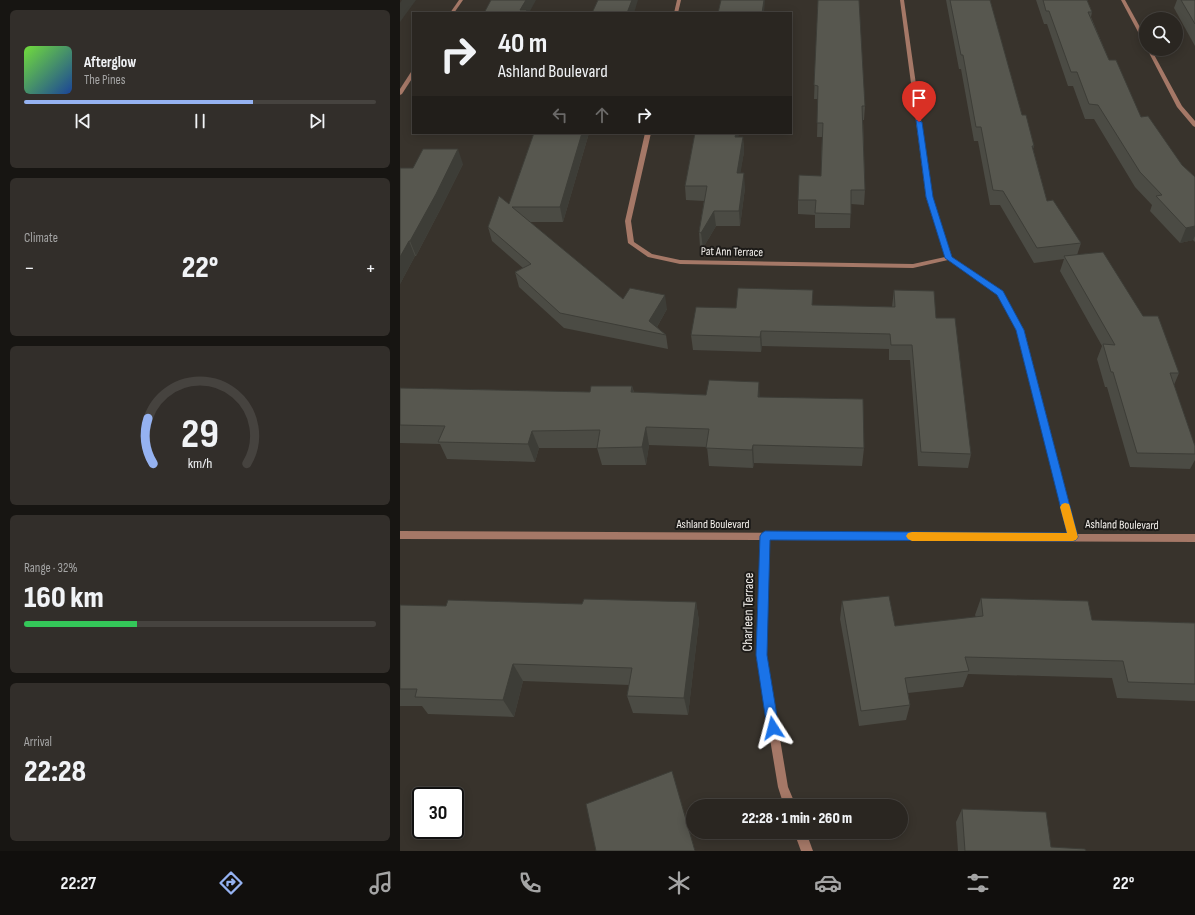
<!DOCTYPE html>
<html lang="en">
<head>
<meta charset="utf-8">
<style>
  :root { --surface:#2a2621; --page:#322e2a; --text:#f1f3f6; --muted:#a5a5a5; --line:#46433f; --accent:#95b2f1 }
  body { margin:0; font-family:"Sofia Sans Condensed",sans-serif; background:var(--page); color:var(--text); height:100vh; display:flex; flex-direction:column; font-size:15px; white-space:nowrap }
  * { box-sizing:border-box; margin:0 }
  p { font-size:13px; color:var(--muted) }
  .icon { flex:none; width:22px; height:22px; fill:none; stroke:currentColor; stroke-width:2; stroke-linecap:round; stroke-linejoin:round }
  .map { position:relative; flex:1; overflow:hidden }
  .side { display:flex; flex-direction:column; gap:10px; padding:10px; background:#171512; width:400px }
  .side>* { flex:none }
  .banner { position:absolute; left:12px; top:12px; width:380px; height:122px; border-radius:0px; box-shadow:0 2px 10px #0003,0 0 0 1px var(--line); background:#2a2621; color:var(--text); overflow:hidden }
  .tools { position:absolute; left:739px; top:12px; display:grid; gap:8px }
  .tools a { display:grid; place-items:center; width:44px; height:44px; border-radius:50%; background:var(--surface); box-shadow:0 2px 10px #0003,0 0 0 1px var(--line); font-size:20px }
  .speed { position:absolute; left:12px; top:787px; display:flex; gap:8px; font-size:20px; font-weight:700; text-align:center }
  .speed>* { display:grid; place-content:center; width:52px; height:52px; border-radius:50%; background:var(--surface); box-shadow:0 2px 10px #0003,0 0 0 1px var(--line); line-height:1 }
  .speed .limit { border:2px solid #111; border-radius:6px; background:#fff; color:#111 }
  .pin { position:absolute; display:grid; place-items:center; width:34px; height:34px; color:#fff; margin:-41px -17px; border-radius:50% 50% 50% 0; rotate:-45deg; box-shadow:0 0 4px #0007 }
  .pin .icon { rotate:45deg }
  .me { position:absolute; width:44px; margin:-22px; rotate:351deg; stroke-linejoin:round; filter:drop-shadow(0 0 3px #0008) }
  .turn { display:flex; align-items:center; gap:14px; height:84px; padding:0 20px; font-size:18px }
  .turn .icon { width:52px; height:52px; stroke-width:2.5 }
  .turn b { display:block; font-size:28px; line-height:34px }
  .lanes { display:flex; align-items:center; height:38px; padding:0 20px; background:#0003; justify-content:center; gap:20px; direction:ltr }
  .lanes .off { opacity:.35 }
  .big { font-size:30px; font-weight:800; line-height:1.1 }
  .side .widget { flex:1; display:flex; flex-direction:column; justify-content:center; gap:6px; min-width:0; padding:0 14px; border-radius:6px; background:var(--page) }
  .side .dial { align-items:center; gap:0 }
  .dial svg { height:104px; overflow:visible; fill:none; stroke:var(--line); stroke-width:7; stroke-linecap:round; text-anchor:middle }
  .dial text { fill:var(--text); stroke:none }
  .song { display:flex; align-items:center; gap:12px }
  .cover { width:48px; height:48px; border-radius:6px; background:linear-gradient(135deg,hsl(100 70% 55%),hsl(220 70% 35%)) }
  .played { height:4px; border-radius:2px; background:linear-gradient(90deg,var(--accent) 65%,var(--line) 65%) }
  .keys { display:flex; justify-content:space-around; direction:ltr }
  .heat { display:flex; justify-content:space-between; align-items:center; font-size:22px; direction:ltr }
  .charge { height:6px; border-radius:3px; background:linear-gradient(90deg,#34c759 32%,var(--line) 0) }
  .trip { position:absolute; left:286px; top:799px; width:222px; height:40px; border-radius:20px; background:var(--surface); box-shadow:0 2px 10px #0003,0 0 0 1px var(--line); font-weight:800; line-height:40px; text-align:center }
  .tab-bar { display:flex; height:64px; justify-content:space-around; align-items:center; background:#110f0d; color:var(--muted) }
  .tab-bar .icon { width:28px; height:28px }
  .tab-bar .on { color:var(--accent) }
  .tab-bar b { font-size:18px; color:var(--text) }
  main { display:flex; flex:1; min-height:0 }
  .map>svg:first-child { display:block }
</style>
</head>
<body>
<main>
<section class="side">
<div class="widget">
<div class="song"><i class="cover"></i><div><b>Afterglow</b><p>The Pines</p></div></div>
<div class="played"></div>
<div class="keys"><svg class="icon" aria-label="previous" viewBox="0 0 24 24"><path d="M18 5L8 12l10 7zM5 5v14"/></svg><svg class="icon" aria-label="pause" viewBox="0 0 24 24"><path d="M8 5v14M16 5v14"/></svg><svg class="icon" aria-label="next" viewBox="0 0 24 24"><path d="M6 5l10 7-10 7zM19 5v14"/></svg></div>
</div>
<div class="widget"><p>Climate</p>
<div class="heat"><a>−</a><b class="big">22°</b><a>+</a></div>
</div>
<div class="widget dial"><svg viewBox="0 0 100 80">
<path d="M14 69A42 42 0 1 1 86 69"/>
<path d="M14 69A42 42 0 0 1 10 34" stroke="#95b2f1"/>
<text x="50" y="56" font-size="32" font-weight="700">29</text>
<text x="50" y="72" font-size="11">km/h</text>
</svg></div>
<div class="widget"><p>Range · 32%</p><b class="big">160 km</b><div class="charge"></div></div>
<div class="widget"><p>Arrival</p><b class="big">22:28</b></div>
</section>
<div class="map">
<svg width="795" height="851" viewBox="0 0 795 851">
  <rect width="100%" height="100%" fill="#38332c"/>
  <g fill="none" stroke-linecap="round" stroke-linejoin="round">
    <g fill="#a57867" fill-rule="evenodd">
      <path d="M59,0H63L54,13H50Z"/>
      <path d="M277,0H281L278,13H274Z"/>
      <path d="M500,0H504L532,197L552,257L602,291L624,330L677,534H795V542L369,540L366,655L388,787L396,806H384L378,787L356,655L360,540L0,539V531L668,534L616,330L597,294L548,260L513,268L280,264L248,257L228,243L225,221L245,133H251L231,221L234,242L252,254L280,260L513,264L545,257L526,197Z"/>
      <path d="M721,0H725L746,38V44L744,43Z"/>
      <path d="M747,49H751L782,106L795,121V127L793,126L777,107Z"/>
      <path d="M13,71V77L2,94L0,95V89L11,72Z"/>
      <path d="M394,832H406L413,851H401Z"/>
    </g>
  </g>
  <g fill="#4b4b44">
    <path d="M418,0L465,106L464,120H463L465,190L464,205L451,204L450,228H415V215L398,214V200L421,176L422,137H417L418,99H414Z"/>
    <path d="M546,0H590L622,115L634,146L633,149L647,201L681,243L677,255L779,373L774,385L795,446V460L790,469L730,467L707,387H705L697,359L702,346L660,271L664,259L634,263L600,205H590L578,141H574L561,69H559Z"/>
    <path d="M636,0H687L692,12L691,17L709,60L741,117L782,165L795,177V242L793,240L780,243L750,211L752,205L735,187L694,119H685L673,86H668L647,24H644Z"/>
    <path d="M777,0H795V46L774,8Z"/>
    <path d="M134,133H191H189L163,222H130L223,299L267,309L257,327L266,335L268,349L164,328L119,287L115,272L123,268L92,241L88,227L109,204Z"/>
    <path d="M295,133H339L338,137H343L344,152L340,173L345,188L340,226H316L303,248L300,247L299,232L304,201L286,200L285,186Z"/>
    <path d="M63,164L41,208L16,256H15L0,284L13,168Z"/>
    <path d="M494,290L536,318L571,454L568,468L518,466L510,360H489V349L362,346L361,352L293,350L291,335L336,308L412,305L492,307Z"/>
    <path d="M232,386L234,392L360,397L464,448L462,466L354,463L353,468L309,466L307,447L249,445L246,465H202L197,448H139L135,462L47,459L40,444L0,443V388L190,392Z"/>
    <path d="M581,598L692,620L795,623V701L717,698L712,678L568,674L563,687L508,693L510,705L506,720L459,726L440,619L442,601L495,626L576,617L575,615Z"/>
    <path d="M296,602L299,621L288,715L233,713L227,696L229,685L123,681L114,717L28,714L22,706H0V605L46,606Z"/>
    <path d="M562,809L651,847L686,851H558L556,822Z"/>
  </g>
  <g fill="#3d3d37">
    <path d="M2,0H16L0,22V3Z"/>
    <path d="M126,0H136L129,13H121L120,10Z"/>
    <path d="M232,0H238L234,13H227Z"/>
    <path d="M364,0H365L364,13H362Z"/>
    <path d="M182,133H189L163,222L160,207Z"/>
    <path d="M336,133H339L336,152L335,137Z"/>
    <path d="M343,137L344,152L338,188L337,173Z"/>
    <path d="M58,149L63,164L41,208L16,256L10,241Z"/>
    <path d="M344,173L345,188L340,226L339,211Z"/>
    <path d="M314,211L316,226L303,248L301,233Z"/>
    <path d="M795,226V236L793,240L780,243L786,228Z"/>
    <path d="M9,241L15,256L0,284V257Z"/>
    <path d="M265,295L267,309L254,332L249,321Z"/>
    <path d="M361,331L362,346L361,352L360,337Z"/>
    <path d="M359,382L360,400L358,397Z"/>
    <path d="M232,386L236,404L231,392Z"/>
    <path d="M246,427L249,445L246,465L242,447Z"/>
    <path d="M132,431L139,448L135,462L128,444Z"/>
    <path d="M353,445L354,463L353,468L352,450Z"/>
    <path d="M296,602L299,621L288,715L284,698Z"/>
    <path d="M113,664L123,681L114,717L103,700Z"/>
  </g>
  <g fill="#57574f" stroke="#3d3d37">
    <path d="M91,0H126L120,10H127L125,13H84Z"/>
    <path d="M198,0H232L227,13H192Z"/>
    <path d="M321,0H364L362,13H318Z"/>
    <path d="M418,0H459L465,106H462L465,190H451V214L415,213L416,200H398L399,175L421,176L423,123H417L418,86L414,85Z"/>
    <path d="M550,0H590L622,115H626L634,146H632L647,201L653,200L681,243L637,248L603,191L593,190L581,127H576L563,55H561Z"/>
    <path d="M643,0H687L692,12H688L709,60H716L741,117L748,116L782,165L795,177V226L786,228L756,196L762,195L740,172L698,105L689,104L677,72H671L649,11H646Z"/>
    <path d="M781,0H795V24Z"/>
    <path d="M134,133H182L160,207H112L223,299L230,288L265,295L249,321L266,335L160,313L115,272L131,264L88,227L99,196L109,204Z"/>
    <path d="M295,133H336L335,137H343L337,173H344L339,211H314L301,233L299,232L307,186H285Z"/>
    <path d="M23,149H58L36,194L10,241H9L0,257V168H13Z"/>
    <path d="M703,252L743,316H758L779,373H770L795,446V454L737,453L713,372H711L703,344L715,345L664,256Z"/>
    <path d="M338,288L413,290L412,305L495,307L494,290L534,291L536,318H555L571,454L521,452L512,345H491L490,334L361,331L360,337L291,335L296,307L336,308Z"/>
    <path d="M309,380L359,382L358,397L463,399L464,448L353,445L352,450L306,448L309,429L246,427L242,447L197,448L200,430L132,431L128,444L38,442L45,426L0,425V388L190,392L191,386H232L231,392L306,395Z"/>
    <path d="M489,596L495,626L583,616L581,598L688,601L692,620L795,623V684L728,682L723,661L565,657L569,671L505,678L510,705L461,711L442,601Z"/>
    <path d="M184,599L296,602L284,698L227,696L232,668L113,664L103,700L15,697L17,689H0V605L46,606L48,600L182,604Z"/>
    <path d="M272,771L295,851H196L186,804Z"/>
    <path d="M562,809L646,812L651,847L685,849L686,851H565Z"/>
  </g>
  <path fill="#1a73e8" stroke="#114b97" d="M516,120L522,122L533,197L552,257L603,291L624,330L678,537L676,540L673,541L370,540L367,655L379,728L377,732L373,734L369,732L367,728L356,655L360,536L362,533L365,531L667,533L616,330L597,295L545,258L526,197Z"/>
  <path fill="#f59e0b" d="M665,503L669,504L670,507L678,537L676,540L673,541H512L508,539L506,536L508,533L512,532L667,533L660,507L662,504Z"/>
  <g text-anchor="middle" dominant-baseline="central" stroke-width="4" stroke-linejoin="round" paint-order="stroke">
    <g font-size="12" fill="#f4f1ed" stroke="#1d1b18">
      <text transform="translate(332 252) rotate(1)">Pat Ann Terrace</text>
      <text x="313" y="524">Ashland Boulevard</text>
      <text transform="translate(722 525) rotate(1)">Ashland Boulevard</text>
    </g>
    <g font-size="14" fill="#f4f1ed" stroke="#1d1b18">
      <text transform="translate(348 612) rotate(-89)">Charleen Terrace</text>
    </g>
  </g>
</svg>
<div class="tools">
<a><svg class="icon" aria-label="search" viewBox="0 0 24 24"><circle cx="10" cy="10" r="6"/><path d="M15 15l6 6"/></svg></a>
</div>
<div class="speed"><div class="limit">30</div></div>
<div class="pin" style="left:519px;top:122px;background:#d93025"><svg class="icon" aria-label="arrive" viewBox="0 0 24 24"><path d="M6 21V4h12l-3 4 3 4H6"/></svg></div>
<svg class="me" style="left:373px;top:728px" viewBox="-20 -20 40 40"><path d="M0-17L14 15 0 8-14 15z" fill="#1a73e8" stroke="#fff" stroke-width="4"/></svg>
<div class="trip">22:28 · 1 min · 260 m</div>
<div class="banner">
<div class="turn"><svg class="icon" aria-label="right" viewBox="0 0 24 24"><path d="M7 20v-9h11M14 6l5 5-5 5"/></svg><div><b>40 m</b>Ashland Boulevard</div></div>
<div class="lanes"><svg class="icon off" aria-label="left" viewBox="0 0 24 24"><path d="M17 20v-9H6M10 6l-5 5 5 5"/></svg><svg class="icon off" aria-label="ahead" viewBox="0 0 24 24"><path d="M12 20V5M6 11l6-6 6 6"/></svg><svg class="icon" aria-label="right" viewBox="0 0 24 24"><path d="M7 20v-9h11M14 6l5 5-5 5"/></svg></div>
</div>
</div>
</main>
<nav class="tab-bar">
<b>22:27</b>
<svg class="icon on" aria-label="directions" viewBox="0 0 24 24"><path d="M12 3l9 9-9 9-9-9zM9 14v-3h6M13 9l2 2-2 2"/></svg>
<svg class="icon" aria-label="music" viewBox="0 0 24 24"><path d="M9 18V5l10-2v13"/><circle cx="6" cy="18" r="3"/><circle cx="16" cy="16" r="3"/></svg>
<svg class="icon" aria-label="phone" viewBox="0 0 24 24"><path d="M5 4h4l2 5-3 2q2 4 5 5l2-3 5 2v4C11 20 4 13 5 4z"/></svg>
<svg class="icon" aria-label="climate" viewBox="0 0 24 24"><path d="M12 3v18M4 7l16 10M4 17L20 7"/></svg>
<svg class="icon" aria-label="car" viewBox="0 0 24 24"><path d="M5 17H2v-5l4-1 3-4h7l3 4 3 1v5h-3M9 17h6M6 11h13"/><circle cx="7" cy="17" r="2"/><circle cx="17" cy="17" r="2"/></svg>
<svg class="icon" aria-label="filters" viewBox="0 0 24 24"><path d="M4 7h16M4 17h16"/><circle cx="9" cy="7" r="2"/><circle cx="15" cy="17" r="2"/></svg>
<b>22°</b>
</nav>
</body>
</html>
